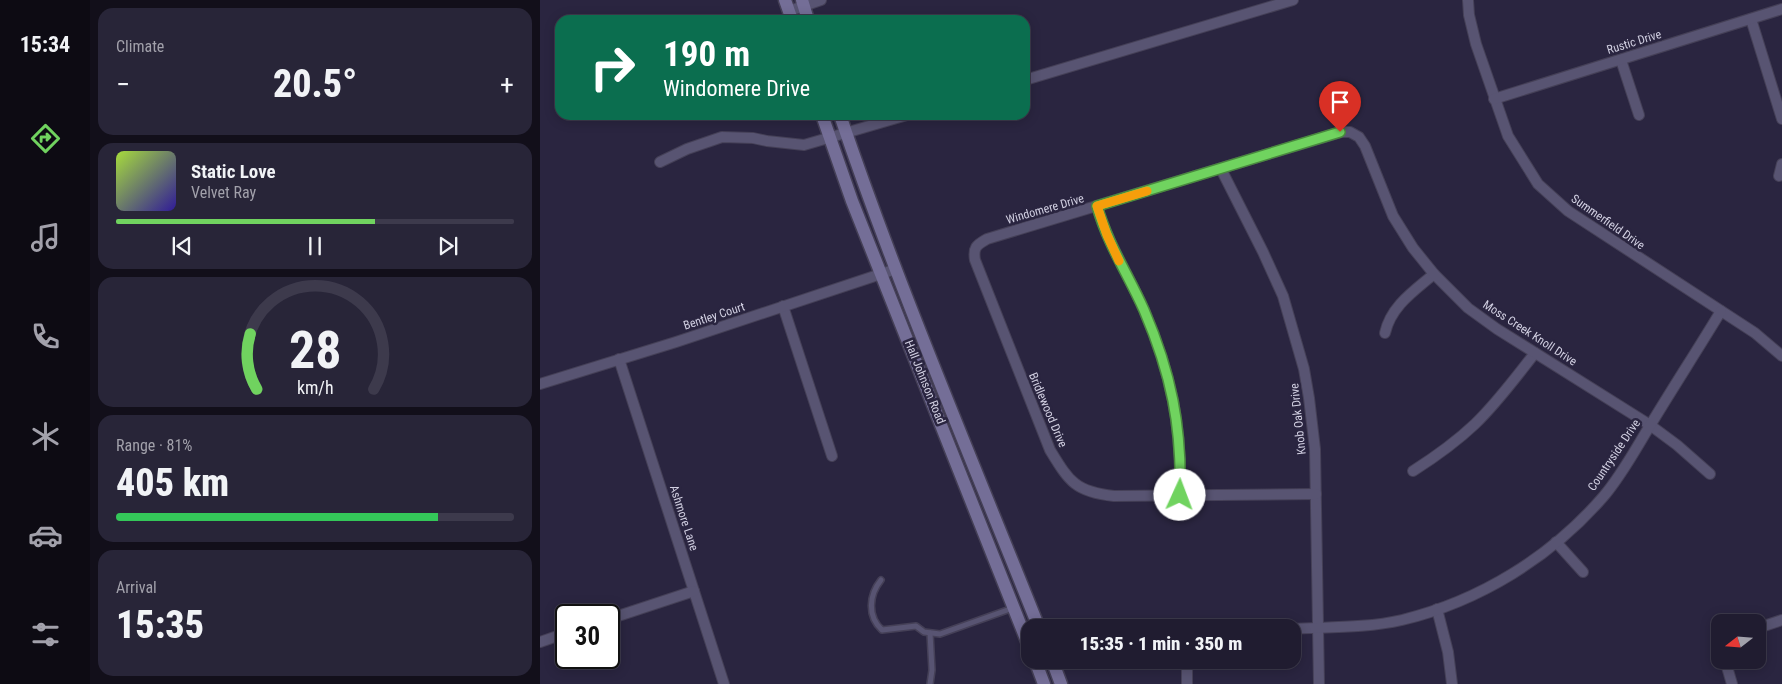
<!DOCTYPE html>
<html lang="en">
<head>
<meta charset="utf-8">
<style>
  :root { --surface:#201c30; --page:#282538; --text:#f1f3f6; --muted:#a2a1ab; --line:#3d3a4c; --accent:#70d35f }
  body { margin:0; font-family:"Roboto Condensed",sans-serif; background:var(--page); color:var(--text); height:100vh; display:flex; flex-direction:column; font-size:19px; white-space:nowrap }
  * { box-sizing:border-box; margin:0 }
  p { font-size:16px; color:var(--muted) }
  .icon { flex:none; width:28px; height:28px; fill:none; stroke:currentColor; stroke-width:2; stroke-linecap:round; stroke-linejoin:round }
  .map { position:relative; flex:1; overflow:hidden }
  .sheet { display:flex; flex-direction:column; gap:8px; padding:8px; background:#120f1a; width:450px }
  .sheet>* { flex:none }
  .guide { position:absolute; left:15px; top:15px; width:475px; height:105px; border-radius:15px; box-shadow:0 2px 12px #0003,0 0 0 1px var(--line); background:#0b6e4f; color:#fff; overflow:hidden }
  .needle { width:32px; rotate:253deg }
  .controls { position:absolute; left:1171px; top:614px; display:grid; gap:10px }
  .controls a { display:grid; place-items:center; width:55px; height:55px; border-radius:10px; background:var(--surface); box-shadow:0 2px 12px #0003,0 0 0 1px var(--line); font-size:25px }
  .speed { position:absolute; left:15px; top:604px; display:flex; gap:10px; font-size:25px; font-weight:700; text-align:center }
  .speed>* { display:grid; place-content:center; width:65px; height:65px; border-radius:50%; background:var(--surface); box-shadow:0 2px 12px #0003,0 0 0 1px var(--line); line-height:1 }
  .speed .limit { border:2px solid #111; border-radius:8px; background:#fff; color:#111 }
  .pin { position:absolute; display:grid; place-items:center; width:42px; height:42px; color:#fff; margin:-51px -21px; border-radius:50% 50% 50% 0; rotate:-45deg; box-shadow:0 0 5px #0007 }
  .pin .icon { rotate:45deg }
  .me { position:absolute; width:55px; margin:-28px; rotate:2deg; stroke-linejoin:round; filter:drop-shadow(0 0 4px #0008) }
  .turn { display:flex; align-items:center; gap:18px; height:105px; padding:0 25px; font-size:22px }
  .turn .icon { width:65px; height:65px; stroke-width:2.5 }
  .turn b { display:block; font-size:35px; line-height:42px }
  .big { font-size:38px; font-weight:800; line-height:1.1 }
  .sheet .widget { flex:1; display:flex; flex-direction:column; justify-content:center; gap:8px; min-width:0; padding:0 18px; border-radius:15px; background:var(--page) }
  .sheet .dial { align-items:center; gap:0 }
  .dial svg { height:130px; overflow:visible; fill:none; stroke:var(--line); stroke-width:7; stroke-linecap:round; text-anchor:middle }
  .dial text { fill:var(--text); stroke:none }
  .song { display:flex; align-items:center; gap:15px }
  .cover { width:60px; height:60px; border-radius:8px; background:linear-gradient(135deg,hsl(80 70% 55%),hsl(250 70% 35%)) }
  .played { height:5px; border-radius:2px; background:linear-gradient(90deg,var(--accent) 65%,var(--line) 65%) }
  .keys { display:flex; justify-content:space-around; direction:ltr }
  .heat { display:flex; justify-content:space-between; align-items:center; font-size:28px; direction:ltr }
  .charge { height:8px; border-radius:4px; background:linear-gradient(90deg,#34c759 81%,var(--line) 0) }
  .trip { position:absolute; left:481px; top:619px; width:280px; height:50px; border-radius:15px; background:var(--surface); box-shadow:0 2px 12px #0003,0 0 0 1px var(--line); font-weight:800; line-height:50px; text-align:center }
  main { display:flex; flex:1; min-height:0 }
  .tabs { display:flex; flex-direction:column; width:90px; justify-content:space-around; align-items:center; background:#0d0b13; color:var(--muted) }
  .tabs .icon { width:35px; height:35px }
  .tabs .selected { color:var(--accent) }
  .tabs b { font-size:22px; color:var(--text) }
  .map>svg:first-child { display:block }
</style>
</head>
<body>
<main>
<nav class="tabs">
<b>15:34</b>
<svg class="icon selected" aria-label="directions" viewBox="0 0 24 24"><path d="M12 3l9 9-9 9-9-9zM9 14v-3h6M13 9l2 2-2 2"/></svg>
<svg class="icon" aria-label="music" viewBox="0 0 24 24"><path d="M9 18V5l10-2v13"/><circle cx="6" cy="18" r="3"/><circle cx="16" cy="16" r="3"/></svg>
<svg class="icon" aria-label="phone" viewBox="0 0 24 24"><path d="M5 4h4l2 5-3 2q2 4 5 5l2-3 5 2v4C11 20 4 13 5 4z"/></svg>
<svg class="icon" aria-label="climate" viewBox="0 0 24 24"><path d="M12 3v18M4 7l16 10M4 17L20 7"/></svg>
<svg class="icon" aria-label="car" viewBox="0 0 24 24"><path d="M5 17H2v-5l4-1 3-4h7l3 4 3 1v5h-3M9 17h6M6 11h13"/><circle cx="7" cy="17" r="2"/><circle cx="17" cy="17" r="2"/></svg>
<svg class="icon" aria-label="filters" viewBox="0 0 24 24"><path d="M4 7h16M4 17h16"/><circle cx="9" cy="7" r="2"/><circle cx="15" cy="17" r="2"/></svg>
</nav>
<section class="sheet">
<div class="widget"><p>Climate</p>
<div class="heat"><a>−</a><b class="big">20.5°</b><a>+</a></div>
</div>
<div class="widget">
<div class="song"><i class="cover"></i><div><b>Static Love</b><p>Velvet Ray</p></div></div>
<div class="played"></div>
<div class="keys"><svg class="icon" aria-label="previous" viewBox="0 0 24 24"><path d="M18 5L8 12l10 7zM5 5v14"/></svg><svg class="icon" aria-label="pause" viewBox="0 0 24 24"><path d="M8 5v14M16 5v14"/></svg><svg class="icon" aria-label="next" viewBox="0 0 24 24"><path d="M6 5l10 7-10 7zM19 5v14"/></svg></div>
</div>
<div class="widget dial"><svg viewBox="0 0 100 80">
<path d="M14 69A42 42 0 1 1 86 69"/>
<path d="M14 69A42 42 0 0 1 10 35" stroke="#70d35f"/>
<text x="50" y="56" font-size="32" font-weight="700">28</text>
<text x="50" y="72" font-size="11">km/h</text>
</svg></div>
<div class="widget"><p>Range · 81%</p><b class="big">405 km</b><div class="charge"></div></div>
<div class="widget"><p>Arrival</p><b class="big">15:35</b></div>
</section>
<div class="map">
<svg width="1242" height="684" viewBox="0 0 1242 684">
  <rect width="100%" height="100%" fill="#2a2540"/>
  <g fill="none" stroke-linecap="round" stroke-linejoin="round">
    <g stroke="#454057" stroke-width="8">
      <g id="service">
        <path d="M341,580C329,595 327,616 342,630L376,626L384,632L400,634L473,608"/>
        <path d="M390,684L392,670L390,633"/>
      </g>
    </g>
    <g stroke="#454057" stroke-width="12">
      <g id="minor">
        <path d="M928,0L929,15L936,44L968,136L998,184L1028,211L1215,333L1242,356"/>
        <path d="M249,11L281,0"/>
        <path d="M1211,19L1242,119"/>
        <path d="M1081,60L1099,115"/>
        <path d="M485,80L753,0"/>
        <path d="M954,99L1242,9"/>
        <path d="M120,162L147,149L182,137L213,138L227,141L264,145L367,115"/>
        <path d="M681,169L723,252L743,296L764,369L769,398L775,449L779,684"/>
        <path d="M1239,176L1242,164"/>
        <path d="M557,206C568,244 588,274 604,310C631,373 642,426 640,495"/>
        <path d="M243,306L292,456"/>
        <path d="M845,333C851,306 874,291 894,274"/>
        <path d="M79,359L184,684"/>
        <path d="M0,384L136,342L356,269"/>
        <path d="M873,471C895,457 916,442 935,424C957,403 976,377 995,353"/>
        <path d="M776,494L574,496C535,492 529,481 510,450L435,260C433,248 436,245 447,239L801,132H810L819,137L825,146L853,216L873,248L894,274L928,308L957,329L1110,425L1137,445L1170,474"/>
        <path d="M1016,542L1043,572"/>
        <path d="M897,609L908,652L912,684"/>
        <path d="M69,619L154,591"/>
        <path d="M1218,628L1242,620"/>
        <path d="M752,629C789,627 827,628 862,620C940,601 1011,557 1063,497C1082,475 1096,448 1111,424C1134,386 1158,349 1181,311"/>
        <path d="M0,642L26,633"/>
        <path d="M1185,660L1192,684"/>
        <path d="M647,684V660"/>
      </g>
    </g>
    <g stroke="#454057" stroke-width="15">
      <g id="secondary">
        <path d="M245,0L252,20"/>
        <path d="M262,0L268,20"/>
        <path d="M282,115L312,201L490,649"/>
        <path d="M300,115C359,289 431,457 499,628"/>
        <path d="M495,660L504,684"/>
        <path d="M512,660L521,684"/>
      </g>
    </g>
    <use href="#service" stroke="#585472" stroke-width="5"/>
    <use href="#minor" stroke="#585472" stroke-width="10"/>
    <use href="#secondary" stroke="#746e97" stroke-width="12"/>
  </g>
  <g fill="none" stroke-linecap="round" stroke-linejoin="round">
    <g stroke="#49893e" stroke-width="12">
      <path id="route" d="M640,495C642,426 631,373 604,310C588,274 568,245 557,206L800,132"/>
    </g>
    <use href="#route" stroke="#70d35f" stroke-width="9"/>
    <path stroke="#f59e0b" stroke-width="9" d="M579,261L567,235L557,206L607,191"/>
  </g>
  <g text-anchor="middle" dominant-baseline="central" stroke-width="5" stroke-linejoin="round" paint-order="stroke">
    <g font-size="12" fill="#d2d0e2" stroke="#2a2540">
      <text transform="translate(1094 42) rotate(-17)">Rustic Drive</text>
      <text transform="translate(505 209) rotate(-16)">Windomere Drive</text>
      <text transform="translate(1068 222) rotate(35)">Summerfield Drive</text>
      <text transform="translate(174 316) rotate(-18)">Bentley Court</text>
      <text transform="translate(990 333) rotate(33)">Moss Creek Knoll Drive</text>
      <text transform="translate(385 382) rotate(68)">Hall Johnson Road</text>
      <text transform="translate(508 410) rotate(67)">Bridlewood Drive</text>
      <text transform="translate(758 419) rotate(-96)">Knob Oak Drive</text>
      <text transform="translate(1074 455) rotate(-56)">Countryside Drive</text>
      <text transform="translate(144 518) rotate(72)">Ashmore Lane</text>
    </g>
  </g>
</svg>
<div class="controls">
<a><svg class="needle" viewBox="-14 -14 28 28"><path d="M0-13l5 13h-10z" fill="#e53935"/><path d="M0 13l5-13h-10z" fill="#a2a1ab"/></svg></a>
</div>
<div class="speed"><div class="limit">30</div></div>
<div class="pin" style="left:800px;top:132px;background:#d93025"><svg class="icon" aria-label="arrive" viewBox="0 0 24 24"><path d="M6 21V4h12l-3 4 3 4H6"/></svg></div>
<svg class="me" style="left:640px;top:495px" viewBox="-20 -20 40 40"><circle r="19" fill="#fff"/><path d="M0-13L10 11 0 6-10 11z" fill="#70d35f"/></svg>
<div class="trip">15:35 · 1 min · 350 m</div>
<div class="guide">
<div class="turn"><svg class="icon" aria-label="right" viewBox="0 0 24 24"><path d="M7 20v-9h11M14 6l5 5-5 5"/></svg><div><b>190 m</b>Windomere Drive</div></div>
</div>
</div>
</main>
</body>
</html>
